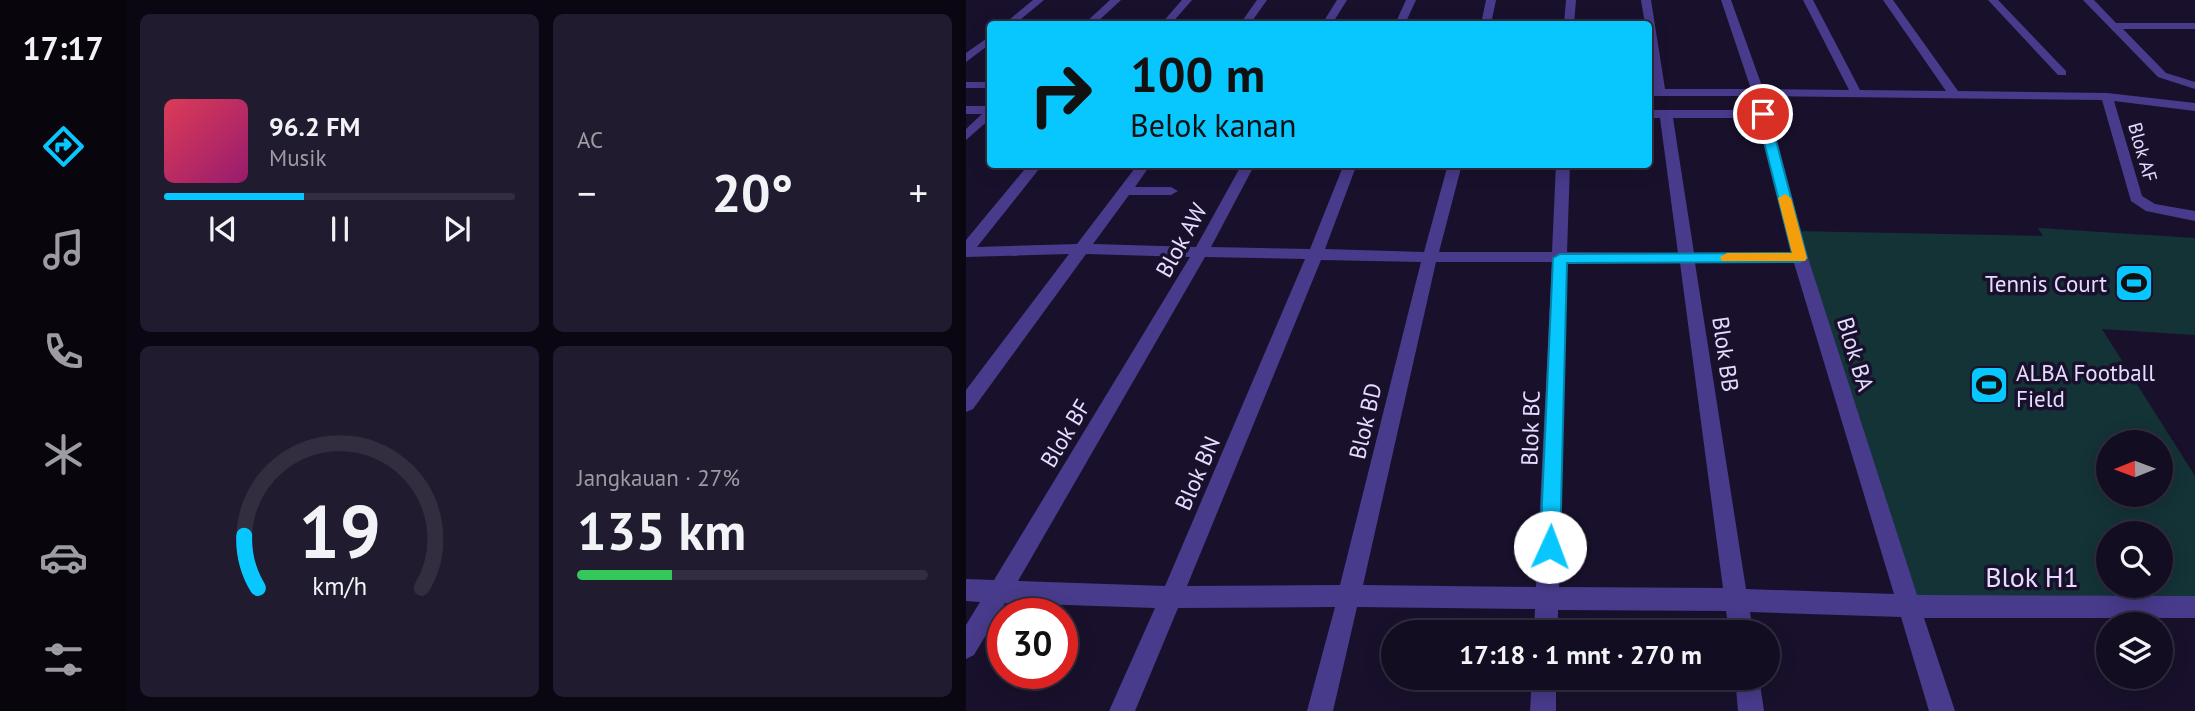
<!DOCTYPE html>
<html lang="id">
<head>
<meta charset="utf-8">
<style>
  :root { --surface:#130d21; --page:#201b2e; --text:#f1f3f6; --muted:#9d9ca5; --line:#322d3f; --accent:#08c7ff }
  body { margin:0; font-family:"PT Sans",sans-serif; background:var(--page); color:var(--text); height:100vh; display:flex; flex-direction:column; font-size:26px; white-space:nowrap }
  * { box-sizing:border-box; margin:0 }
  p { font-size:23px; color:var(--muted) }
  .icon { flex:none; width:38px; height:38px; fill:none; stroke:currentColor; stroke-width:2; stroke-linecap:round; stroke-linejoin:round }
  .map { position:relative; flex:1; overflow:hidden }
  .sheet { display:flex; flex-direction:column; gap:14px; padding:14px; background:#0a0712; width:840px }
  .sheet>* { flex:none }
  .top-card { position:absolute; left:21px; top:21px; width:665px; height:147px; border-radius:7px; box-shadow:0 4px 18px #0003,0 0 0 2px var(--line); background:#08c7ff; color:#111; overflow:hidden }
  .needle { width:46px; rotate:269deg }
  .controls { position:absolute; left:1130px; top:430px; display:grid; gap:14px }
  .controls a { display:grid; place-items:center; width:77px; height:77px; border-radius:50%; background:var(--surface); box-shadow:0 4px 18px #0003,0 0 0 2px var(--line); font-size:35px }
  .speed { position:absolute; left:21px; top:598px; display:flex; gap:14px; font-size:35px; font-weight:700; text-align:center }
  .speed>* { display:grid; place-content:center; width:91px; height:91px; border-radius:50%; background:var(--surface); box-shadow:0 4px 18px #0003,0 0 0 2px var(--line); line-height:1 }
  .speed .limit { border:10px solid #d22; background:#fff; color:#111 }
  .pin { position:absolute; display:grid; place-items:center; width:60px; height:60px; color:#fff; margin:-30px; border:4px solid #fff; border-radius:50%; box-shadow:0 2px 7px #0007 }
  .me { position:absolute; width:77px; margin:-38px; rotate:2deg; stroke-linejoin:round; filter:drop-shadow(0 0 5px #0008) }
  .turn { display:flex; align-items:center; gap:24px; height:147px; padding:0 28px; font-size:32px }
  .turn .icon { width:91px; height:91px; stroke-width:2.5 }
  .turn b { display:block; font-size:49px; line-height:60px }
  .big { font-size:52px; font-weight:700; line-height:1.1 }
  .sheet .widget { flex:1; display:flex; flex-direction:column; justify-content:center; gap:10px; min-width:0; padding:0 24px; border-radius:10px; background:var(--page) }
  .sheet .dial { align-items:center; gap:0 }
  .dial svg { height:182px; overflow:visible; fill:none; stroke:var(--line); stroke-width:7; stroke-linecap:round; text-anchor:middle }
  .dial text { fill:var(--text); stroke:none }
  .song { display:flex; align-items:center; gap:21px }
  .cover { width:84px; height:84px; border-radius:10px; background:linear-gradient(135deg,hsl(350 70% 55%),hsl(320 70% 35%)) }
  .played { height:7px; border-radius:4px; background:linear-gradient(90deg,var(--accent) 40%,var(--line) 40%) }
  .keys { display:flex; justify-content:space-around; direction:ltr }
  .heat { display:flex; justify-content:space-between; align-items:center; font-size:38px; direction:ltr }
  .charge { height:10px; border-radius:5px; background:linear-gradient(90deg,#34c759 27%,var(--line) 0) }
  .sheet .tiles { flex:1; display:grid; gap:14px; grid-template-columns:repeat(2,1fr) }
  .trip { position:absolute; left:415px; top:620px; width:399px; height:70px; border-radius:35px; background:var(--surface); box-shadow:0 4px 18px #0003,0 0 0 2px var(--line); font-weight:700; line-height:70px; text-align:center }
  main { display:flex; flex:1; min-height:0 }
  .tab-bar { display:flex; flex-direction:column; width:126px; justify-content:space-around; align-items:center; background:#08050d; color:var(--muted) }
  .tab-bar .icon { width:49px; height:49px }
  .tab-bar .current { color:var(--accent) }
  .tab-bar b { font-size:32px; color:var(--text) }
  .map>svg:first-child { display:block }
</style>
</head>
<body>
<main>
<nav class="tab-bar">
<b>17:17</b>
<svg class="icon current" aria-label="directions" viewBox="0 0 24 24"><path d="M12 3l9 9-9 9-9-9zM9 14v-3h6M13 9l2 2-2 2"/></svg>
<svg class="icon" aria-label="music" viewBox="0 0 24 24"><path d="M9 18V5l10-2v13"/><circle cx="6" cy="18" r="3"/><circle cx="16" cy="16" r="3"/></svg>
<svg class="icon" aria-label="phone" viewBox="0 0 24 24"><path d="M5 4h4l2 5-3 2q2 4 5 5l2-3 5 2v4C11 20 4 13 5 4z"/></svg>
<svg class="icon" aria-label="climate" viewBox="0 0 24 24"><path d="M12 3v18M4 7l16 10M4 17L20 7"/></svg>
<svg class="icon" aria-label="car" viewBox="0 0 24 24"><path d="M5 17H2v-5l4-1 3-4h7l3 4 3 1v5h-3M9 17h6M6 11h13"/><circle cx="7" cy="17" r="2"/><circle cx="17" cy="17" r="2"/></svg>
<svg class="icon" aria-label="filters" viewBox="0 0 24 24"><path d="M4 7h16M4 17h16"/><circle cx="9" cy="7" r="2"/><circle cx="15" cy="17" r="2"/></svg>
</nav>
<section class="sheet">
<div class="tiles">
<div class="widget">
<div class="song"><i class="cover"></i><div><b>96.2 FM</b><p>Musik</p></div></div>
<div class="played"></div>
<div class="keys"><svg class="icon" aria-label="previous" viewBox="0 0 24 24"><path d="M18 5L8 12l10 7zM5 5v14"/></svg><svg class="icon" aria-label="pause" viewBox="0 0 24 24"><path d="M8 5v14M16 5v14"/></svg><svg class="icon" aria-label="next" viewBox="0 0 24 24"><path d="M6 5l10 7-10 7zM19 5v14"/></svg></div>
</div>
<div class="widget"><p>AC</p>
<div class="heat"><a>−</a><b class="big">20°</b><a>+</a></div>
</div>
<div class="widget dial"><svg viewBox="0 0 100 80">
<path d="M14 69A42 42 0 1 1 86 69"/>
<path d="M14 69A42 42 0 0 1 8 46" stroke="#08c7ff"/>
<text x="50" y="56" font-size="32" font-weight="700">19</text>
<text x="50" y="72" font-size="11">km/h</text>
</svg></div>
<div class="widget"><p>Jangkauan · 27%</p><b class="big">135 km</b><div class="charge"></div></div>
</div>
</section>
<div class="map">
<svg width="1229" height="711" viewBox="0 0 1229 711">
  <rect width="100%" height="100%" fill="#19112c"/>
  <path fill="#143337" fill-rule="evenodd" d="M1072,228L1229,238V335L1136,329L1229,476V607L944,606L827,231L1077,236ZM1143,443H1195V495H1143ZM1143,534H1195V586H1143Z"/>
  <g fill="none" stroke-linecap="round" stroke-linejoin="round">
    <g fill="#483b8c" fill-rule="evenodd">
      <path d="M67,0H78L49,24H38Z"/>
      <path d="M144,0H155L129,24H118Z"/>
      <path d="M216,0H226L205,24H195Z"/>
      <path d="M291,0H301L284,24H274Z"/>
      <path d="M371,0H381L366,24H356Z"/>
      <path d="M440,0H450L439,24H429Z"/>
      <path d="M520,0H530L525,24H515Z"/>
      <path d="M600,0H610L608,24H598Z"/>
      <path d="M675,0H685L699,89H785L755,0H765L797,89L883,90L837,0H847L894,90L980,91L917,0H927L992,91L1141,93L1229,103V111L1148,101L1176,196L1189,204L1229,211V221L1180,211L1165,201L1136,100L799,96L842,258L951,595L1229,596V618H958L989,711H963L935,617L784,612L787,632H763L760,611L592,610V632H568L569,609L391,607L367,711H341L369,607L212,608L169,711H143L189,608L39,603L8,655L0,659V625L14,602L0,601V579L28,580L224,257L120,254L7,409L0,412V390L103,254L0,257V240L63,164H77L11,247L111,244L172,164H185L169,187H205L212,191L205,195H163L127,244L230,247L276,164H289L245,247L344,249L378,164H391L359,249L458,252L482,164H496L473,252H586L590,164H604L601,252L712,253L694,118H682V110H791L787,96H682V88L688,89L682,52V24H679ZM707,118H792L825,253H728ZM239,257L339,259L199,586L52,581ZM355,260L455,262L374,585L221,586ZM470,262H586L570,587L397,585ZM601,263H714L757,588L593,587ZM729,263H828L928,594L780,589Z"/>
      <path d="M1022,0H1032L1100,71V75H1092Z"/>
      <path d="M1117,0H1128L1150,23H1229V29H1157L1200,73L1229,82V89L1192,77Z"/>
      <path d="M24,36V44L0,62V53Z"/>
      <rect x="0" y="82" width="24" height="6"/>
      <path d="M0,106H24V119L0,140V129L16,114H0Z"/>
      <path d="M566,677H590V711H564Z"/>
      <path d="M769,677H793L798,711H772Z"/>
    </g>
  </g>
  <path fill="#08c7ff" stroke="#0581a6" stroke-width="2" d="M793,112L803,114L841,258L834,262L601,263L594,547L591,553L584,556L577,553L574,547L587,258L594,254L826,253L791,114Z"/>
  <path fill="#f59e0b" d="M819,194L825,198L841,258L839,261H756L754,257L761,253H826L812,198Z"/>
  <defs>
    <g id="stadium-square" transform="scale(2.0125)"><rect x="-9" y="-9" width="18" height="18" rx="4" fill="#08c7ff" stroke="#19112c"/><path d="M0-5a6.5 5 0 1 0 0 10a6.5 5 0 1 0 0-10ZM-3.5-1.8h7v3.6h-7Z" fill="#111"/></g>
  </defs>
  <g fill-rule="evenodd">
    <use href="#stadium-square" x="1168" y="283"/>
    <use href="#stadium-square" x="1023" y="385"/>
  </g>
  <g text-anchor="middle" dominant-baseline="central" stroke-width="7" stroke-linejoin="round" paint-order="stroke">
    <g font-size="19" fill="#e5dcff" stroke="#19112c">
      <text transform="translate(1177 152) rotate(74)">Blok AF</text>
    </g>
    <g font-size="23" fill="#e5dcff" stroke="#19112c">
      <text transform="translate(215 240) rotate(-61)">Blok AW</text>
      <text transform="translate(760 354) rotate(82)">Blok BB</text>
      <text transform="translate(890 354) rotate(73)">Blok BA</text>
      <text transform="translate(399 421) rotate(-77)">Blok BD</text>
      <text transform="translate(564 428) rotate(-88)">Blok BC</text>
      <text transform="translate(99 433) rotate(-59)">Blok BF</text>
      <text transform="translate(231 473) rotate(-66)">Blok BN</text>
    </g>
    <g font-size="23" fill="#e5dcff" stroke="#19112c" text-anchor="end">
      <text x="1141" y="283">Tennis Court</text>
      <text x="1050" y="372" text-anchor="start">ALBA Football<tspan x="1050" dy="26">Field</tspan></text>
    </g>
    <g font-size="28" fill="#e5dcff" stroke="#19112c">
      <text x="1066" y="576">Blok H1</text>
    </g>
  </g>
</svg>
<div class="controls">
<a><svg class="needle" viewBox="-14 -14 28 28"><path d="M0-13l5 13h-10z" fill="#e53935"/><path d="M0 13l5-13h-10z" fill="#9d9ca5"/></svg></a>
<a><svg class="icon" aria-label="search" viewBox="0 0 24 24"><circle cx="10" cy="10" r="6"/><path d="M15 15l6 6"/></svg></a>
<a><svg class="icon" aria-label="layers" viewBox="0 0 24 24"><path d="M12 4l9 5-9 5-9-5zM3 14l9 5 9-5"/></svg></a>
</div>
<div class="speed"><div class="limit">30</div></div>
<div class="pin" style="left:797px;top:114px;background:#d93025"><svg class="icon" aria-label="arrive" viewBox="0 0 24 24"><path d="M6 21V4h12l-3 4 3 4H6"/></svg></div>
<svg class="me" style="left:584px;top:547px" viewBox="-20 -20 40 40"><circle r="19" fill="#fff"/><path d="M0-13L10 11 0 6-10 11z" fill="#08c7ff"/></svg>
<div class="trip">17:18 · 1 mnt · 270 m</div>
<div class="top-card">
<div class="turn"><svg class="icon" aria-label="right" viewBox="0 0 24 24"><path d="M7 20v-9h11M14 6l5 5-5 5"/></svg><div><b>100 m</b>Belok kanan</div></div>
</div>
</div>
</main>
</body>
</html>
